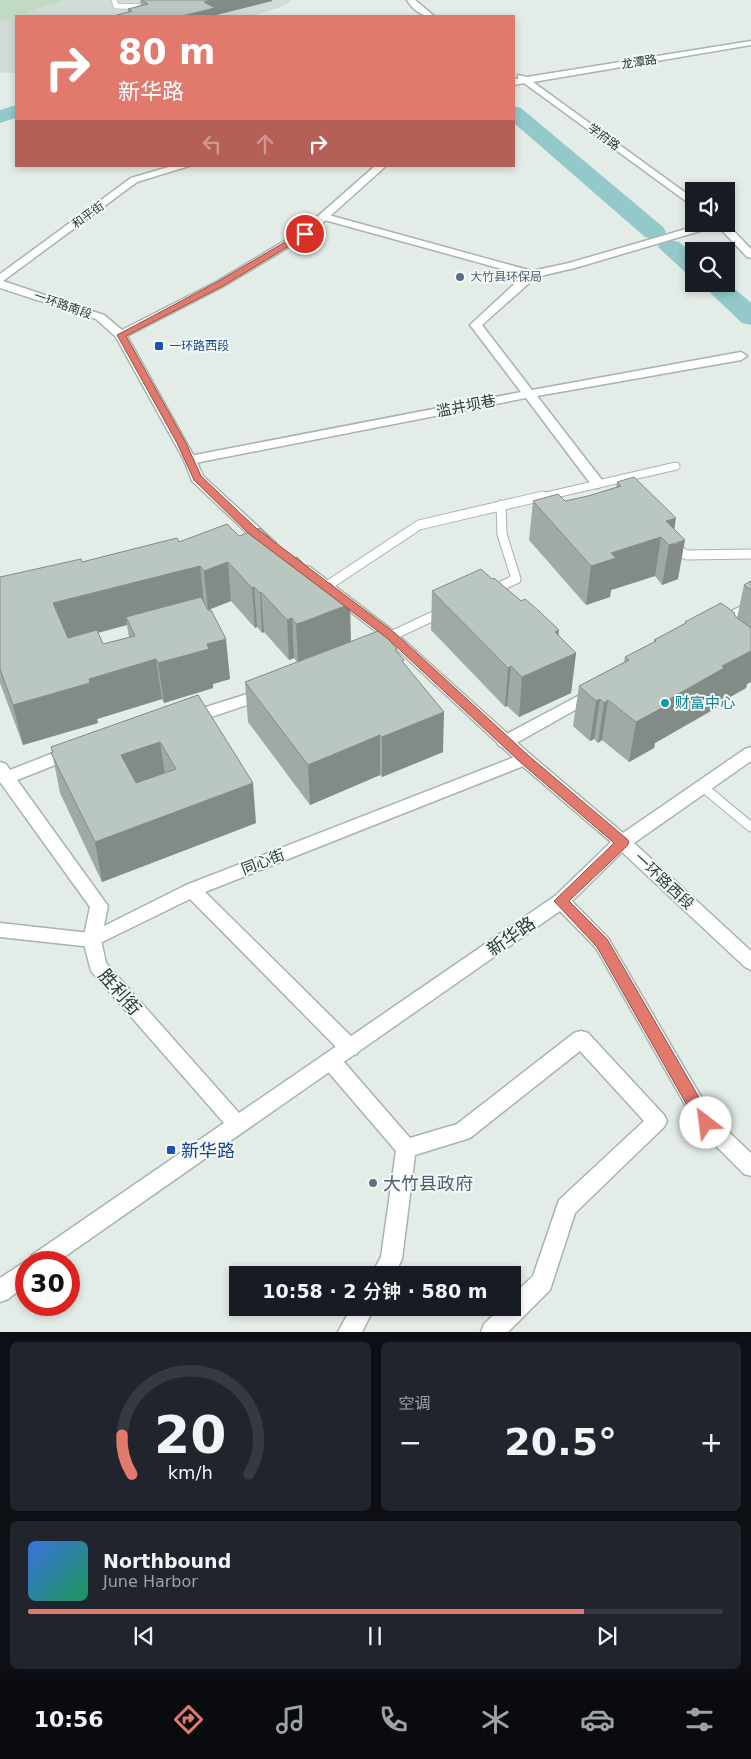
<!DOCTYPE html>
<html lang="zh">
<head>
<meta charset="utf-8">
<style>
  :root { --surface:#171b24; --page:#20242c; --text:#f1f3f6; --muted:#9ea1a6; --line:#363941; --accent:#e1796d }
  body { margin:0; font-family:"DejaVu Sans","Noto Sans SC",sans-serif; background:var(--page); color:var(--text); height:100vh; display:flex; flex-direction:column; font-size:19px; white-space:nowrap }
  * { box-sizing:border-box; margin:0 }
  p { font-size:16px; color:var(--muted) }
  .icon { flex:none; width:28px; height:28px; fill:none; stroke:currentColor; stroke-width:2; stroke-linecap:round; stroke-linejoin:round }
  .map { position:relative; height:1332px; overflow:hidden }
  .side { display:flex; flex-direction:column; gap:10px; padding:10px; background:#0d0f14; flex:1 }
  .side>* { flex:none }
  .guide { position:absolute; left:15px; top:15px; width:500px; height:152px; border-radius:0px; box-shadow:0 2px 8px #0003; background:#e1796d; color:#fff; overflow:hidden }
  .tools { position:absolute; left:685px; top:182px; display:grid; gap:10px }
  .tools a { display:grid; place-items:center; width:50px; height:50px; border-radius:0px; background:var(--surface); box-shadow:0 2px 8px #0003; font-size:25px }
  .speed { position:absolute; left:15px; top:1251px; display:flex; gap:10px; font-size:25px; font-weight:700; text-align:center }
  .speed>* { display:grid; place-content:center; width:65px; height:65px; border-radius:50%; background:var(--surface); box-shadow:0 2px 8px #0003; line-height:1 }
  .speed .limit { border:8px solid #d22; background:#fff; color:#111 }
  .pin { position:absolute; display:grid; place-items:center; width:42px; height:42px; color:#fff; margin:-21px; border:2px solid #fff; border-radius:50%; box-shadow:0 1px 5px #0007 }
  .me { position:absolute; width:55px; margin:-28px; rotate:330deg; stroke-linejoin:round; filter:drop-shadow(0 0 4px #0008) }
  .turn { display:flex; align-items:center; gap:18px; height:105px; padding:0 20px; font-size:22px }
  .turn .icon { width:65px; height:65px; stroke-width:2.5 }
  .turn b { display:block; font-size:35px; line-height:42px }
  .lanes { display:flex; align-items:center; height:48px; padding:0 20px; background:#0003; justify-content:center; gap:25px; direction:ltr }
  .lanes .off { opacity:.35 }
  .big { font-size:38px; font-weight:600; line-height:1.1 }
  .side .tile { flex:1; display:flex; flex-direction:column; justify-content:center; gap:8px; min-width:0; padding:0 18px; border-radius:8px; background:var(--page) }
  .side .dial { align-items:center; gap:0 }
  .dial svg { height:130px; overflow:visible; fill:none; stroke:var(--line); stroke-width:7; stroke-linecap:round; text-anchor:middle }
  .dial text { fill:var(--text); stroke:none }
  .song { display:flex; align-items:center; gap:15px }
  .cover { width:60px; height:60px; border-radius:8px; background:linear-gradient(135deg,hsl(220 70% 55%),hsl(150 70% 35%)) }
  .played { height:5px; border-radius:2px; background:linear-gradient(90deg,var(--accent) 80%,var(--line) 80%) }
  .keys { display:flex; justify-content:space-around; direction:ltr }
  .heat { display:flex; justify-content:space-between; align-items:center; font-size:28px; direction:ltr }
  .side .tiles { flex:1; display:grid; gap:10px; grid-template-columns:1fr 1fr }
  .tile:last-child { grid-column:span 2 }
  .trip { position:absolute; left:229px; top:1266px; width:292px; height:50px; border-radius:0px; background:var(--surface); box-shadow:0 2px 8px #0003; font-weight:600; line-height:50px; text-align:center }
  .dock { display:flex; height:80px; justify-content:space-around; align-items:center; background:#090b0e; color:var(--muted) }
  .dock .icon { width:35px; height:35px }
  .dock .current { color:var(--accent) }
  .dock b { font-size:22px; color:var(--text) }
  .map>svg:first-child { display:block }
</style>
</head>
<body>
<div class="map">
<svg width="751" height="1332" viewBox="0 0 751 1332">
  <rect width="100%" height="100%" fill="#e4ece7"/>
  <path fill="#d2dcd6" d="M0,0H291L286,5L253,16H16V73H2L0,72Z"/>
  <path fill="#c0dac3" d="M0,0H64L0,21Z"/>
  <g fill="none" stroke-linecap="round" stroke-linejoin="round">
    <g fill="#93c9ca" fill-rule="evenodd">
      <path d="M16,105V118L0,123V110Z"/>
      <path d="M514,106L521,108L663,227L666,232L663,237L654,239L645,237L514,123Z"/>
      <path d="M670,240L679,242L694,254V274L685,272L658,247L661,242Z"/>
      <path d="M726,281L751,303V325L742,323L701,284H726Z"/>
    </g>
    <g stroke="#a7b3ad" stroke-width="6">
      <path id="lane-far2" d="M114,0L116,6L147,7"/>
    </g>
    <g stroke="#a7b3ad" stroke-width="9">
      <path id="lane-far1" d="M538,498L676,466"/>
    </g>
    <g stroke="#a7b3ad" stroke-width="11">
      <g id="lane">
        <path d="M676,545L682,553L687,555L751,554"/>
        <path d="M327,586L419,525L543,496"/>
        <path d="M493,590L516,579L502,534L501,505"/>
        <path d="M391,636L440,613"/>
        <path d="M703,787L751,827"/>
      </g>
    </g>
    <g stroke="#a7b3ad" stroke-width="3">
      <g id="street">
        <path d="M325,214L532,271L569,263L703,224H718L717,226L575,268L536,277L482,325L532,390L741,352L747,356L741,360L537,396L605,484L598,488L593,487L526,398L190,464L185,463L184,460L185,457L190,456L521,392L470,325L524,275L321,219V215Z"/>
        <path d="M751,601V612L722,627H712L710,624L712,621Z"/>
        <path d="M595,687L600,688L603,692L600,696L511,746L505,748L499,746L497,742L499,738Z"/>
        <path d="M525,753L531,755L533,759L531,763L205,892L357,1042L360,1048L357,1054L350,1056L343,1054L190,899L92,947L0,937V923L90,933L186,885Z"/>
        <path d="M561,894L567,896L608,938L713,1117L751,1153V1176L744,1174L699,1129L596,948L555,906L552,901L555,896Z"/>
        <path d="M581,1031L588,1033L664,1115L667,1121L664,1127L575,1213L550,1290L508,1332H481L484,1324L501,1308H512V1296L533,1276L559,1200L644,1121L580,1051L470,1138L415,1155L402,1259L394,1275H371L381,1257L396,1151L324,1067L321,1061L324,1055L331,1053L338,1055L410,1138L457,1124L574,1033Z"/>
        <path d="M351,1308H374L362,1332H338Z"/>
      </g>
    </g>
    <g stroke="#a4b6ad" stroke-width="3">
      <g id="secondary">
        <path d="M407,0H415L434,16C422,17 413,10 407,0Z"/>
        <path d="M751,41V45L533,82L694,199V207L524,83L514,85V79H518V75L527,77Z"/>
        <path d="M172,166H189L137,182L3,281L104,315L122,330L216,282L301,231L375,166H386L309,235L224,286L127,336L196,460L203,476L276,543L274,546H264L247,533L192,481L184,460L116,337L96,319L0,288V274L131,178Z"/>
        <path d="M726,223L751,249V258L747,257L716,224Z"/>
        <path d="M305,566L310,567L396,633L531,755L623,833L745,749L751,747V761L634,843L751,951V970L745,967L622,852L567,906L57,1262H30L32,1255L224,1123L91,971L83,940L90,907L0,782V762L6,764L10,770L66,748L72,746L78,748L80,752L78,756L17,780L108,906L101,940L106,963L239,1113L555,896L611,842L519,763L386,639L300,573L298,570L300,567Z"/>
        <path d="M266,688L271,689L274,693L271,697L190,724L184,722L182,718L184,714Z"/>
        <path d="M26,1261L29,1262H26V1285L8,1299L0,1302V1278Z"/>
      </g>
    </g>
    <use href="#lane-far2" stroke="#fff" stroke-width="5"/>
    <use href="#lane-far1" stroke="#fff" stroke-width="7"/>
    <use href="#lane" stroke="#fff" stroke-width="9"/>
    <use href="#street" fill="#fff" fill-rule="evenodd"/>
    <use href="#secondary" fill="#fff" fill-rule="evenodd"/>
  </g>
  <g fill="#a0aaa5" fill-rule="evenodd">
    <path d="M140,0H272V1L216,15V16H114L128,12V9L141,5Z"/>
    <path d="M617,482L674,529L678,579L662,585L655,576L611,590L610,597L586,605L529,540L533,501H565L588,496L616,487Z"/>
    <path d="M239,536L351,642L397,652L404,664L443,752L382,777L380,775L310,805L248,722L245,682L297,662L294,658L289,660L264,632L262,633L257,627L255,628L231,601L208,610L230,679L213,684V688L164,703L162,699L97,719L98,723L23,745L0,683V577L82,562L179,542ZM127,625L129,637L103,644L98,633Z"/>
    <path d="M492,579L521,601L559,636L576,653L571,693L519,717L507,706L505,707L431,630L432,591Z"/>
    <path d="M751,581V682L747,684L746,688L716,705V708L655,743L654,748L629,762L602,740L598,743L594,739L590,741L573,726L579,686L624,662L625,657L654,642V640L684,624L685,622L735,615L737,618L744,585Z"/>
    <path d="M198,695L256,823L102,882L60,793L51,747Z"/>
  </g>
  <g fill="#828b86">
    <path d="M211,0H272V1L216,15V16H182L204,2Z"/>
    <path d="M676,518L672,545L685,540L678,579L662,585L669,545L666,521Z"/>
    <path d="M661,537L655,576L611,590L610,597L586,605L591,566L611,553Z"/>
    <path d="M228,562L231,601L208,610L204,571Z"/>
    <path d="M200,566L204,605L126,617L127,625L61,642L53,603Z"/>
    <path d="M254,587L257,627L255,628L252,588Z"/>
    <path d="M261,592L264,632L262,633L260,593Z"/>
    <path d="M350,604L351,643L298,663L296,624Z"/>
    <path d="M292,618L294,658L289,660L287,620Z"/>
    <path d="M559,630L556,662L576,653L571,693L519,717L522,677L555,632Z"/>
    <path d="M226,639L230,679L213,684V688L164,703L158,663L207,644Z"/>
    <path d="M751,651V682L747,684L746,688L716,705V708L655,743L654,748L629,762L636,722L659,705L722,666Z"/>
    <path d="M156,659L162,699L97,719L98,723L23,745L13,705L89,679Z"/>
    <path d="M511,666L507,706L505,707L508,668Z"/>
    <path d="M600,699L594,739L590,741L596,701Z"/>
    <path d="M608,700L602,740L598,743L604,703Z"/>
    <path d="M444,712L443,752L382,777V737Z"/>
    <path d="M380,735V775L310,805L308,765Z"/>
    <path d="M160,742L166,782L128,795L121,755Z"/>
    <path d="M253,783L256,823L102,882L95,842Z"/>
  </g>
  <g fill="#bac6c0" stroke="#828b86" fill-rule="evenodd">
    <path d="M142,0H211L204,2L215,8L182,16H114L132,11L128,9L148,4Z"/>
    <path d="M634,477L676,518L666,521L685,540L669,545L661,537L611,553L616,558L591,566L533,501L558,494L565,501L588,496L621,486L617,482Z"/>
    <path d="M227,524L239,536L260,528L291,559L297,557L324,585L330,583L350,604L303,622L296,624L292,618L287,620L261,592L260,593L254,587L252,588L228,562L204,571L200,566L53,603L68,638L97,630L103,644L135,636L126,617L201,597L208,610H211L226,639L207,644L209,649L158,663L156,659L89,679L90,683L13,705L0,669V577L81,559L82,562L177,538L179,542Z"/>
    <path d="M481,569L492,579L494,578L521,601L525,599L539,611L559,630L555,632L576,653L522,677L511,666L508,668L432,591Z"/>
    <path d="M751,581V590L744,585Z"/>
    <path d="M721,603L735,613L734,614L737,618L751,628V651L722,666L724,668L659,705L662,708L636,722L608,700L604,703L600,699L596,701L579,686L629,660L625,657L656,641L654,640L686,623L685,622Z"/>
    <path d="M381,630L397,649L395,650L404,660L402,661L444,712L382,737L380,735L308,765L245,682Z"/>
    <path d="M198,695L253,783L95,842L51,753L53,752L51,747ZM160,742L176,769L136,783L121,755Z"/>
  </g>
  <path fill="#e1796d" stroke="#924f47" d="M302,232L309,234L223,286L126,336L186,443L201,476L256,528L395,633L529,756L627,839L629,842L627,846L569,901L607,939L711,1118L713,1123L711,1128L706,1130L700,1128L597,947L554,901L614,843L520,762L387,638L248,533L194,480L177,443L117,335L217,282Z"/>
  <g fill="#5c6f8a" stroke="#f4f9f6" stroke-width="2">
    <circle cx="460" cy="277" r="5"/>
    <circle cx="373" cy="1183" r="5"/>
  </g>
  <g fill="#1a4fb4" stroke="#f4f9f6" stroke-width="2">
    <rect x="154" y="341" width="10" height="10" rx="2.5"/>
    <rect x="166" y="1145" width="10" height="10" rx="2.5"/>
  </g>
  <circle fill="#0f9aa8" stroke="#f4f9f6" stroke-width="2" cx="665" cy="703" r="5"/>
  <g text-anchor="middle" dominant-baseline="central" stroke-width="4" stroke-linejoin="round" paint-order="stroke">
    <g font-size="12" fill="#263b33" stroke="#f4f9f6">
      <text transform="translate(639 62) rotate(-9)">龙潭路</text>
      <text transform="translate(604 137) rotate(36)">学府路</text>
      <text transform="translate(88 215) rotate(-36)">和平街</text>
      <text transform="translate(63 305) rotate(19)">一环路南段</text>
    </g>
    <g font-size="12" fill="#4e5e75" stroke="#f4f9f6" text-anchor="start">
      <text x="470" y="277">大竹县环保局</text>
    </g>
    <g font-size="12" fill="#164399" stroke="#f4f9f6" text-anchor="start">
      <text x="169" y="346">一环路西段</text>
    </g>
    <g font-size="15" fill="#263b33" stroke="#f4f9f6">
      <text transform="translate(466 406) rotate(-11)">滥井坝巷</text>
      <text transform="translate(263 862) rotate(-21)">同心街</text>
      <text transform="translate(664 881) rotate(43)">一环路西段</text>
    </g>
    <g font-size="15" fill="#0d838f" stroke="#f4f9f6" text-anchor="start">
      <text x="675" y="703">财富中心</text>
    </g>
    <g font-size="18" fill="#263b33" stroke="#f4f9f6">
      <text transform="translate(511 936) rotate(-35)">新华路</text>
      <text transform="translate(120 992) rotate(49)">胜利街</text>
    </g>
    <g font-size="18" fill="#164399" stroke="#f4f9f6" text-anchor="start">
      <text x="181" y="1150">新华路</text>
    </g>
    <g font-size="18" fill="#4e5e75" stroke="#f4f9f6" text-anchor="start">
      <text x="383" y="1183">大竹县政府</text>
    </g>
  </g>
</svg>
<div class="tools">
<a><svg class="icon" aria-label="sound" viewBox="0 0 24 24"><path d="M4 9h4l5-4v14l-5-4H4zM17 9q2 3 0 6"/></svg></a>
<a><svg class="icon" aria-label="search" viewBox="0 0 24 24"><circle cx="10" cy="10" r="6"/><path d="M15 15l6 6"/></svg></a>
</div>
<div class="speed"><div class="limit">30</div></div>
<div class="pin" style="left:305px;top:234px;background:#d93025"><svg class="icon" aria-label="arrive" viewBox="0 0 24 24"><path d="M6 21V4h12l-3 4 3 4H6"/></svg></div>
<svg class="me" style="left:706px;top:1123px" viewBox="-20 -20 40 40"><circle r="19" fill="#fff"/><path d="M0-13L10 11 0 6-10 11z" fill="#e1796d"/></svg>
<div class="trip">10:58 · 2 分钟 · 580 m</div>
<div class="guide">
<div class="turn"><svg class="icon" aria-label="right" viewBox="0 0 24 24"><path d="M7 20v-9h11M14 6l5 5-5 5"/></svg><div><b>80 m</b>新华路</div></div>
<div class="lanes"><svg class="icon off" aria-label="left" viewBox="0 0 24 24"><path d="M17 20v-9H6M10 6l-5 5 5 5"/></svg><svg class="icon off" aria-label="ahead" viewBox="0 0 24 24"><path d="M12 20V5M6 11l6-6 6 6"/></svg><svg class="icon" aria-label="right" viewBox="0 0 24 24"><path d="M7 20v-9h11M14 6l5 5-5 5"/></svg></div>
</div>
</div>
<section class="side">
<div class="tiles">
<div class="tile dial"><svg viewBox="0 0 100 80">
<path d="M14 69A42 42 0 1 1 86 69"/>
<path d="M14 69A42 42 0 0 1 8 45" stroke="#e1796d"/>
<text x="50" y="56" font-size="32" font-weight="700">20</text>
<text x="50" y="72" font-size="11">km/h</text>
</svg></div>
<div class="tile"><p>空调</p>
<div class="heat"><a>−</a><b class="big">20.5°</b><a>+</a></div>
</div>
<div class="tile">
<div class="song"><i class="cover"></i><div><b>Northbound</b><p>June Harbor</p></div></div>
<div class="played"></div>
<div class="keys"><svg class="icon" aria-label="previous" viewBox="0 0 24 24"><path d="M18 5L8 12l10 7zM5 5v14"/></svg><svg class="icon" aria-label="pause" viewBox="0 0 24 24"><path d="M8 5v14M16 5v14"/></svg><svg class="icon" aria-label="next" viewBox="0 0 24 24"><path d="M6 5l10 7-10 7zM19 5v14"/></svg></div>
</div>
</div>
</section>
<nav class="dock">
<b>10:56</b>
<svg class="icon current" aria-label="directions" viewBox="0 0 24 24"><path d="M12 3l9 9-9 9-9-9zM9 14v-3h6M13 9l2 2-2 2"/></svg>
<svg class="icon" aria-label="music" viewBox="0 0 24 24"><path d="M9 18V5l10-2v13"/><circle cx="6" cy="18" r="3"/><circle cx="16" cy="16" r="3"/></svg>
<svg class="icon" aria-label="phone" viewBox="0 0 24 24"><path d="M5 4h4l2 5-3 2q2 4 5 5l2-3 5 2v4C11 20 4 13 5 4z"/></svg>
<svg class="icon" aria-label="climate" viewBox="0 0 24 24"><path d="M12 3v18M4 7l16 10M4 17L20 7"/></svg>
<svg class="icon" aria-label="car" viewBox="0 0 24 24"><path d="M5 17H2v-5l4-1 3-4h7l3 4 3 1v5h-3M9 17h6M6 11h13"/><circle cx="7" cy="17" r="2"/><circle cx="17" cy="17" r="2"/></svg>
<svg class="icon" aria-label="filters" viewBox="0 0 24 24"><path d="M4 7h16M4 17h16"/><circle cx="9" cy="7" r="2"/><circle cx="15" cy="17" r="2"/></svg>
</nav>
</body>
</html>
